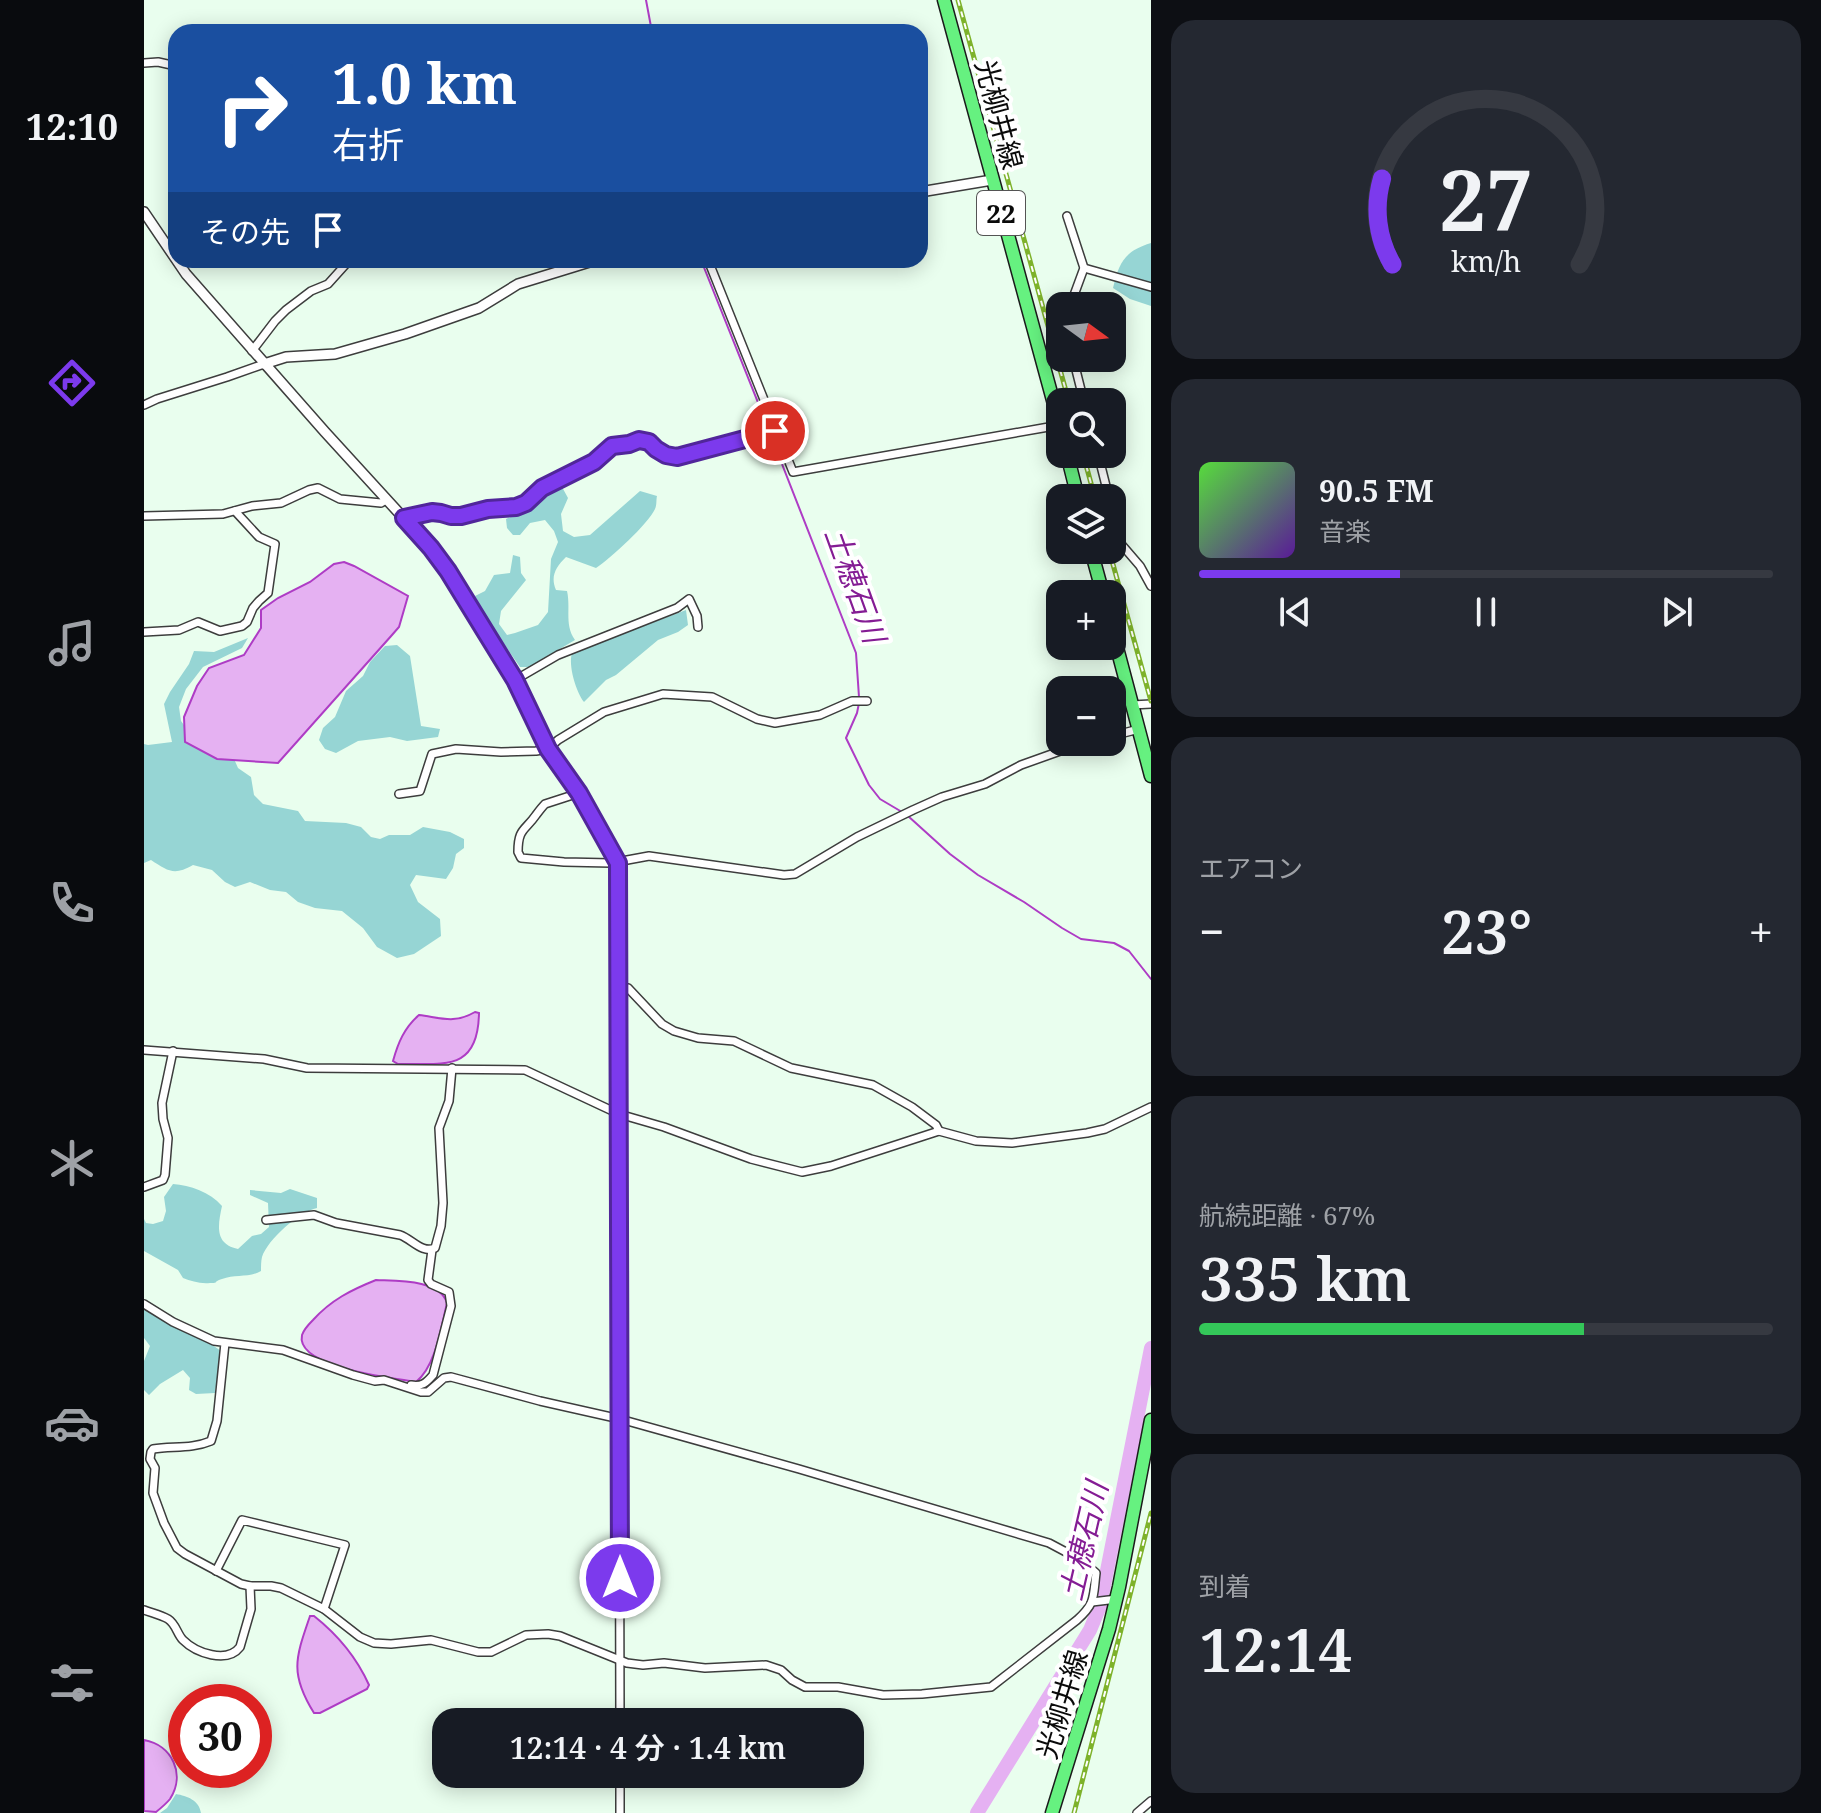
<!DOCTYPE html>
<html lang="ja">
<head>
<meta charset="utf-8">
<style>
  :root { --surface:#171b24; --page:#242831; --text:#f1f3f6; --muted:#9ea1a6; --line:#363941; --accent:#7c3aed }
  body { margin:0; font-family:"Noto Serif","Noto Sans JP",serif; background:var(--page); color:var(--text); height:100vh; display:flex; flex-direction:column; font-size:30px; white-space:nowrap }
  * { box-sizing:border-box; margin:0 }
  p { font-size:26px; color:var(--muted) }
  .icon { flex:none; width:44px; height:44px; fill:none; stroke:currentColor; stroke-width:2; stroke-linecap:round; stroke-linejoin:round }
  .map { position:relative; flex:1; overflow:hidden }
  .panel { display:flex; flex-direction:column; gap:20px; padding:20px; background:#0d0f14; width:670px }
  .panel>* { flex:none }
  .top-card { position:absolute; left:24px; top:24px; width:760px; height:244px; border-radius:24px; box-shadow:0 4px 20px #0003; background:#1a4fa0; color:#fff; overflow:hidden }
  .needle { width:52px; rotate:105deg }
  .tools { position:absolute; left:902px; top:292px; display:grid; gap:16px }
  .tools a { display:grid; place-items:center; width:80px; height:80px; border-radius:16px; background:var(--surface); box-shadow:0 4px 20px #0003; font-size:40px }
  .speed { position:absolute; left:24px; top:1684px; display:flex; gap:16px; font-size:40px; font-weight:700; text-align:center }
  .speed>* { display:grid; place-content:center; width:104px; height:104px; border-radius:50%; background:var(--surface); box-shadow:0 4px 20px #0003; line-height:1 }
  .speed .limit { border:12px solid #d22; background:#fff; color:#111 }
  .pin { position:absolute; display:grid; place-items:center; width:68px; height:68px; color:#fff; margin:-34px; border:4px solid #fff; border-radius:50%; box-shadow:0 2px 8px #0007 }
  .me { position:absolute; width:88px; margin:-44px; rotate:0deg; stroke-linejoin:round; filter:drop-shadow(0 0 6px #0008) }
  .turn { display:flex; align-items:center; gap:28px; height:168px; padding:0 32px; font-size:36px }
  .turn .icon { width:104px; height:104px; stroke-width:2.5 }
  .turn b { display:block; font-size:56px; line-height:68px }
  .then { display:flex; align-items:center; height:76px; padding:0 32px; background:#0003; gap:16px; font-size:30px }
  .big { font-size:60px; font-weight:600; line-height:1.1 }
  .panel .card { flex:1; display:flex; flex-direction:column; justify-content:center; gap:12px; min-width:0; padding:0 28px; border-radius:24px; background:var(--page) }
  .panel .dial { align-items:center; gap:0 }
  .dial svg { height:208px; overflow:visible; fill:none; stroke:var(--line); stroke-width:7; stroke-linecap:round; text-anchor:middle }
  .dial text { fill:var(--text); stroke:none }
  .song { display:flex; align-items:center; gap:24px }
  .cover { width:96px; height:96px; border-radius:12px; background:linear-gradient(135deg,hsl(110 70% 55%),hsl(270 70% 35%)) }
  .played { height:8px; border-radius:4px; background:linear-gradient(90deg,var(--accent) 35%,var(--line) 35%) }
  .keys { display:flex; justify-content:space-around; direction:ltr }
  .heat { display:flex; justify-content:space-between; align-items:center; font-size:44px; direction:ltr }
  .charge { height:12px; border-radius:6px; background:linear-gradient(90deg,#34c759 67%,var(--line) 0) }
  .trip { position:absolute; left:288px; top:1708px; width:432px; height:80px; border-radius:24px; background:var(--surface); box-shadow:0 4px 20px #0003; font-weight:600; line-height:80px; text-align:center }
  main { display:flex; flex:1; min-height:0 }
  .menu { display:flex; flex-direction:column; width:144px; justify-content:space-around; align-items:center; background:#090b0e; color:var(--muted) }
  .menu .icon { width:56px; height:56px }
  .menu .on { color:var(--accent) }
  .menu b { font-size:36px; color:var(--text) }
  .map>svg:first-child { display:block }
</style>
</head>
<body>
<main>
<nav class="menu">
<b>12:10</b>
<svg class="icon on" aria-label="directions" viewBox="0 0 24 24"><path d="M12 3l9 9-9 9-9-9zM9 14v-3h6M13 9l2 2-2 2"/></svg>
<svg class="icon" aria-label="music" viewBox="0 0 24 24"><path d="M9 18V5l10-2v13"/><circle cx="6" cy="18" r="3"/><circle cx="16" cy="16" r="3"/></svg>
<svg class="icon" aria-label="phone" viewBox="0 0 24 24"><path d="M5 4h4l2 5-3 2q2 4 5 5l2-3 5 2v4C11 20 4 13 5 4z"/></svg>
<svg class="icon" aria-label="climate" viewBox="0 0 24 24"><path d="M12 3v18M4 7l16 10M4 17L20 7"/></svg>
<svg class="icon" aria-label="car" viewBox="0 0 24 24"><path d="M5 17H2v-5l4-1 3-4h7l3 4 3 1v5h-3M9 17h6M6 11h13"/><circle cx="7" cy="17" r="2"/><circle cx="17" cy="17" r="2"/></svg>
<svg class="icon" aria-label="filters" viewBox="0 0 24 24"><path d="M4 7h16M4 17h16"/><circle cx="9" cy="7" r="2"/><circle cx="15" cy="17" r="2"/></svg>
</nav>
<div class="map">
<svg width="1007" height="1813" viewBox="0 0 1007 1813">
  <rect width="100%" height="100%" fill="#e9feee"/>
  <g fill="#96d5d4">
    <path d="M1007,243V306L986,299L969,288C975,262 981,251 1007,243Z"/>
    <path d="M418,487L424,498L417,514L419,531L430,537L446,535L496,491L513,496C512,500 513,505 511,509C504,524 466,559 452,568L422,557C412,567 406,576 412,590L423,591C427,608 420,625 431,640L385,667H376L342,618L331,596L341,591L350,575L366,573L369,555L376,557L377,573L382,580L357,611L355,624L363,635L371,633L394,625L404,612L407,559L414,542L410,531L401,520L386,523L376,535H369L363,528L362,519L391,505L410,489Z"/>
    <path d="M542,610L544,625L534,632L514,640L472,675L462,680L440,702C432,692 424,665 428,653Z"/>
    <path d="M104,638L98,648L59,667L42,689L35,707L37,721L51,740L87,752L94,768L107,777L110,795L119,804L154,811L161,821L202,823L217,827L227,837L236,839L245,835H266L279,827L306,832L320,839V848L312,854L309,868L302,879L272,875L266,885L274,902L296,919L297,936L270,954L253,958L233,947L219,928L198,911L171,908L154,902L142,892L126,890L106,882L91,887L81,882L68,870L49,865C30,876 24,871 7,860L0,863V744L4,745L28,742L20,704L26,692L45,664L50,651L70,652Z"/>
    <path d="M253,645L266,656L277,726L296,729L294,737L263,741L246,737L214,741L192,753L181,749L175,740L179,728L191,717L202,691L219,676L226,662L241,646Z"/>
    <path d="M29,1184C46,1185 66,1192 78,1206C74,1225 70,1244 94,1249L108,1236L117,1234L125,1227L124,1203L106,1195V1190L137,1193L146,1189L173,1198V1208C155,1212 124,1239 118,1257C117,1261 117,1266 117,1271C105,1278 91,1274 78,1279C68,1282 76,1283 66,1283C56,1284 47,1281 39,1278L34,1270L0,1251V1219L2,1223L9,1224L19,1221L22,1211L20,1197Z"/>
    <path d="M0,1308L64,1342L77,1351L71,1393L52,1394L45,1390L46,1378L39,1370L16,1384L5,1395L0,1390V1361L6,1346L0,1338Z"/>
    <path d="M32,1794C43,1796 55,1800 57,1813H16L23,1808Z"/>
  </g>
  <g fill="#e5b1f2" stroke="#ae3cc5" stroke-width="2">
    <path d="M200,562L210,566L264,596L255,627L248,635L134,763L73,759L41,742L40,717L53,686L65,668L100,655L117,628V610L134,598L166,582L190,564Z"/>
    <path d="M331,1012L335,1013C334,1073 299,1063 254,1064L249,1061C254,1043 260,1028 275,1015C298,1018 310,1024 331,1012Z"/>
    <path d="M232,1280C252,1281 296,1279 303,1303C297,1327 292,1366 272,1382C251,1378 151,1368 158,1335C160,1329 165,1324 169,1320C187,1300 207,1290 232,1280Z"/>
    <path d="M166,1616H170C194,1635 212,1656 225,1685L223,1689L176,1713H170C145,1673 152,1657 166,1616Z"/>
    <path d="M0,1740C28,1745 42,1774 26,1799C22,1804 17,1808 12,1812L0,1811Z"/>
  </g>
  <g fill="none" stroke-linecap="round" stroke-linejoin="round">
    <g stroke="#ae3cc5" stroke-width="2">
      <path d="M502,0L508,32"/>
      <path d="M557,260L625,430"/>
      <path d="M627,436L712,653L715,697"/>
      <path d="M715,703L713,713L702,738L725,785L736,799L758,812"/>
      <path d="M764,816L806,854L834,875L880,902L918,928L937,939L970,943L985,951L1007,979"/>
    </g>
    <path stroke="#e5b1f2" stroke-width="14" d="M833,1813L946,1630L956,1606L1007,1348"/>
    <g stroke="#3d3d3d" stroke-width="10">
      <g id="minor">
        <path d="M0,63L14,62L32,66"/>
        <path d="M923,216L940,268L926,306"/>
        <path d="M564,260L649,472L916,425"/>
        <path d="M940,268L1007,287"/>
        <path d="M108,351L131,321L142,310L167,291L184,284L202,264V260"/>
        <path d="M929,358L940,402"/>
        <path d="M0,405L13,399L83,377L120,364"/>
        <path d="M954,454L965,498"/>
        <path d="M968,510L971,537L996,566L1007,586"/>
        <path d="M0,516L79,514L108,506L137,503L165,490L174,488L196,499L237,503L242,500"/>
        <path d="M260,518L288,512L297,513L307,516H317L344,509L372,507L382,503L398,488L450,462L468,446L485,444L495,440L505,442L522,455L533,457L631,431"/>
        <path d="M0,632L35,630L54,622L76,631L98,626L103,622L109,608L115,601L124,593L131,544L115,537L91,511"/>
        <path d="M359,662L371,680L404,749L435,793L474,863L476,1722"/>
        <path d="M371,680L414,655L533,608L545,599L553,616L554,627"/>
        <path d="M988,705L1007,704"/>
        <path d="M968,736L995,729"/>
        <path d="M435,793L401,804C398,807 395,811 392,815C381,831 374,828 374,852L377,858L420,862L467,863L505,856L640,875L651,874L713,837L769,810L798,797L841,784L877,765L919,750L947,742"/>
        <path d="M255,794L276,791L288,754L312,749L357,752L392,751L404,749L414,740L460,712L519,694L568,697L613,719L631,723L676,715L708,701H723"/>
        <path d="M475,987L484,988L518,1024L530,1031L554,1038L590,1041L647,1068L729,1085L768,1107L792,1125L795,1131"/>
        <path d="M0,1050L120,1059L163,1068L381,1070L475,1114L520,1127L607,1159L658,1172L687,1166L795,1131L832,1141L868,1143L943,1133L961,1129L1007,1107"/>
        <path d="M0,1187L19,1180L21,1175L24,1138L19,1119L18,1103L29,1051"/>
        <path d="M122,1220L170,1215L192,1223L256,1235C268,1239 278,1254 291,1248L297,1226L299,1203L295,1128L305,1101L308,1068"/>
        <path d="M0,1304L29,1322L70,1341L139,1350L209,1375L231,1381L240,1380L277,1392H284L300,1378L307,1377L396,1401L476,1419L655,1469L905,1543L937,1560L952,1573C949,1597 952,1603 933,1620L847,1687L778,1694L739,1695L694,1687H661L648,1680L637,1670L622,1665L561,1668L520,1663L499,1665L483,1663L416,1636L404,1634L382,1635L347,1652H334L287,1640L247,1644L230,1643L216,1637L180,1609L137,1588L127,1586H106L97,1584L41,1554L33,1548L20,1523L9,1493L11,1468L6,1459L7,1452L9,1449C29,1446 48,1449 67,1441L73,1421L81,1343"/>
        <path d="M267,1385C278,1387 282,1383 289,1375L307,1306L305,1292L287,1284L284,1280L288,1250"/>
        <path d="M72,1571L98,1520L201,1545L180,1609"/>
        <path d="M948,1602L973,1599"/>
        <path d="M0,1610C8,1613 17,1615 24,1619C32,1624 33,1634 39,1640C52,1653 83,1664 96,1647L107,1609L106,1586"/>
        <path d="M476,1813V1774"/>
        <path d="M993,1813L1007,1801"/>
      </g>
    </g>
    <g stroke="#3d3d3d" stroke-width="12">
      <g id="tertiary">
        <path d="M776,192L848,180"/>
        <path d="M0,212L42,274L181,432L287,548L304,571L359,662"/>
        <path d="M120,364L142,357L191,354L261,334L335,308L374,284L452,260"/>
      </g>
    </g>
    <g stroke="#1b1b1b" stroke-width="15">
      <g id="primary">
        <path d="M800,0L916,426"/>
        <path d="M923,454L934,498"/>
        <path d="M947,550L959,594"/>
        <path d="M968,629L1007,776"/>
        <path d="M908,1813L965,1629L975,1587L1007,1420"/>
      </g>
    </g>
    <use href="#minor" stroke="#fff" stroke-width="7"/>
    <use href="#tertiary" stroke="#fff" stroke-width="9"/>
    <use href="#primary" stroke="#66f180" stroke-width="12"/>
    <g stroke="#7eb22b" stroke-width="5">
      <g id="rail">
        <path d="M814,0L925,402"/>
        <path d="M939,454L951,498"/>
        <path d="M965,550L1007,701"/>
        <path d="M930,1813L1007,1513"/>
      </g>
    </g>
    <use href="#rail" stroke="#fff" stroke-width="2" stroke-dasharray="6" stroke-linecap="butt"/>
  </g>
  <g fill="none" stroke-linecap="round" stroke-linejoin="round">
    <g stroke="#51269a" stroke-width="20">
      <path id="route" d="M476,1578L474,863L435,793L404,749L371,680L304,571L287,548L260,518L288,512L297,513L307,516H317L344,509L372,507L382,503L398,488L450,462L468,446L485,444L495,440L505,442L512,449L522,455L533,457L631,431"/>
    </g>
    <use href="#route" stroke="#7c3aed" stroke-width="14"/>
  </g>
  <g text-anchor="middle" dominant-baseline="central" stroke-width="8" stroke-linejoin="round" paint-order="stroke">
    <rect fill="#fff" stroke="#545454" stroke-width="2" x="833" y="191" width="48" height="44" rx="6"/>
    <g font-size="26" font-weight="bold" fill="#0a0a0a">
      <text x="857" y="213">22</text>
    </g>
    <g font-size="28" fill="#0a0a0a" stroke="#fff">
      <text transform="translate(856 114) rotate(75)">光柳井線</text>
      <text transform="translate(917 1704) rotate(-73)">光柳井線</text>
    </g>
    <g font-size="30" font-style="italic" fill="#841c94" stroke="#fff">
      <text transform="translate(712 585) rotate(70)">土穂石川</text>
      <text transform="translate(939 1541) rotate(-77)">土穂石川</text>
    </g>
  </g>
</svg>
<div class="tools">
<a><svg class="needle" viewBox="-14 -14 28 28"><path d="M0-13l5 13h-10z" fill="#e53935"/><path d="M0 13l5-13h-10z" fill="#9ea1a6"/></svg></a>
<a><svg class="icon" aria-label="search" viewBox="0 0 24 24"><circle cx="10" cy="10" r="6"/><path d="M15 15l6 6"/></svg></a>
<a><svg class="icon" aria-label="layers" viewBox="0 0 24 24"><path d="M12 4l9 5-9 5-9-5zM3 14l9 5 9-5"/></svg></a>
<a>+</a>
<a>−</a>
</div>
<div class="speed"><div class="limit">30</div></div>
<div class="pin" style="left:631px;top:431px;background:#d93025"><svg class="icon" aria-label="arrive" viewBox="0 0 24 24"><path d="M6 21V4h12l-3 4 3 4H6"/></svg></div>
<svg class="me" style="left:476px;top:1578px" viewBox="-20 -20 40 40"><circle r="17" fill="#7c3aed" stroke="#fff" stroke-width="3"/><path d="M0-11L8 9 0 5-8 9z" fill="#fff"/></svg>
<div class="trip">12:14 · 4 分 · 1.4 km</div>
<div class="top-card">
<div class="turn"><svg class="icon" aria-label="right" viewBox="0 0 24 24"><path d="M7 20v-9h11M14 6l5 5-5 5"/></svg><div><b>1.0 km</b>右折</div></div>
<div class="then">その先<svg class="icon" aria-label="arrive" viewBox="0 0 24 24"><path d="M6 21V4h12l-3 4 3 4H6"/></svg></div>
</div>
</div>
<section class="panel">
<div class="card dial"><svg viewBox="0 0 100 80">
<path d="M14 69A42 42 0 1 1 86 69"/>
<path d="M14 69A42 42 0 0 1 10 36" stroke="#7c3aed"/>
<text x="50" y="56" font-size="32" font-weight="700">27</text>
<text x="50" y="72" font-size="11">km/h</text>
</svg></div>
<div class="card">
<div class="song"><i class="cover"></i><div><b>90.5 FM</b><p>音楽</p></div></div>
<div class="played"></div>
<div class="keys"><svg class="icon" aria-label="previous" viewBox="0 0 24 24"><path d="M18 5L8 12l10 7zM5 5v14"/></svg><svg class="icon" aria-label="pause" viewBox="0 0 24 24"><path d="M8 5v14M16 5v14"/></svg><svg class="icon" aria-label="next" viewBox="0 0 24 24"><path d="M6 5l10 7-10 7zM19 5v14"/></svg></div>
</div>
<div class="card"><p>エアコン</p>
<div class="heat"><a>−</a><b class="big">23°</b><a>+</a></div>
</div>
<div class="card"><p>航続距離 · 67%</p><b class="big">335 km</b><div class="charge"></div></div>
<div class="card"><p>到着</p><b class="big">12:14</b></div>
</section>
</main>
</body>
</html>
